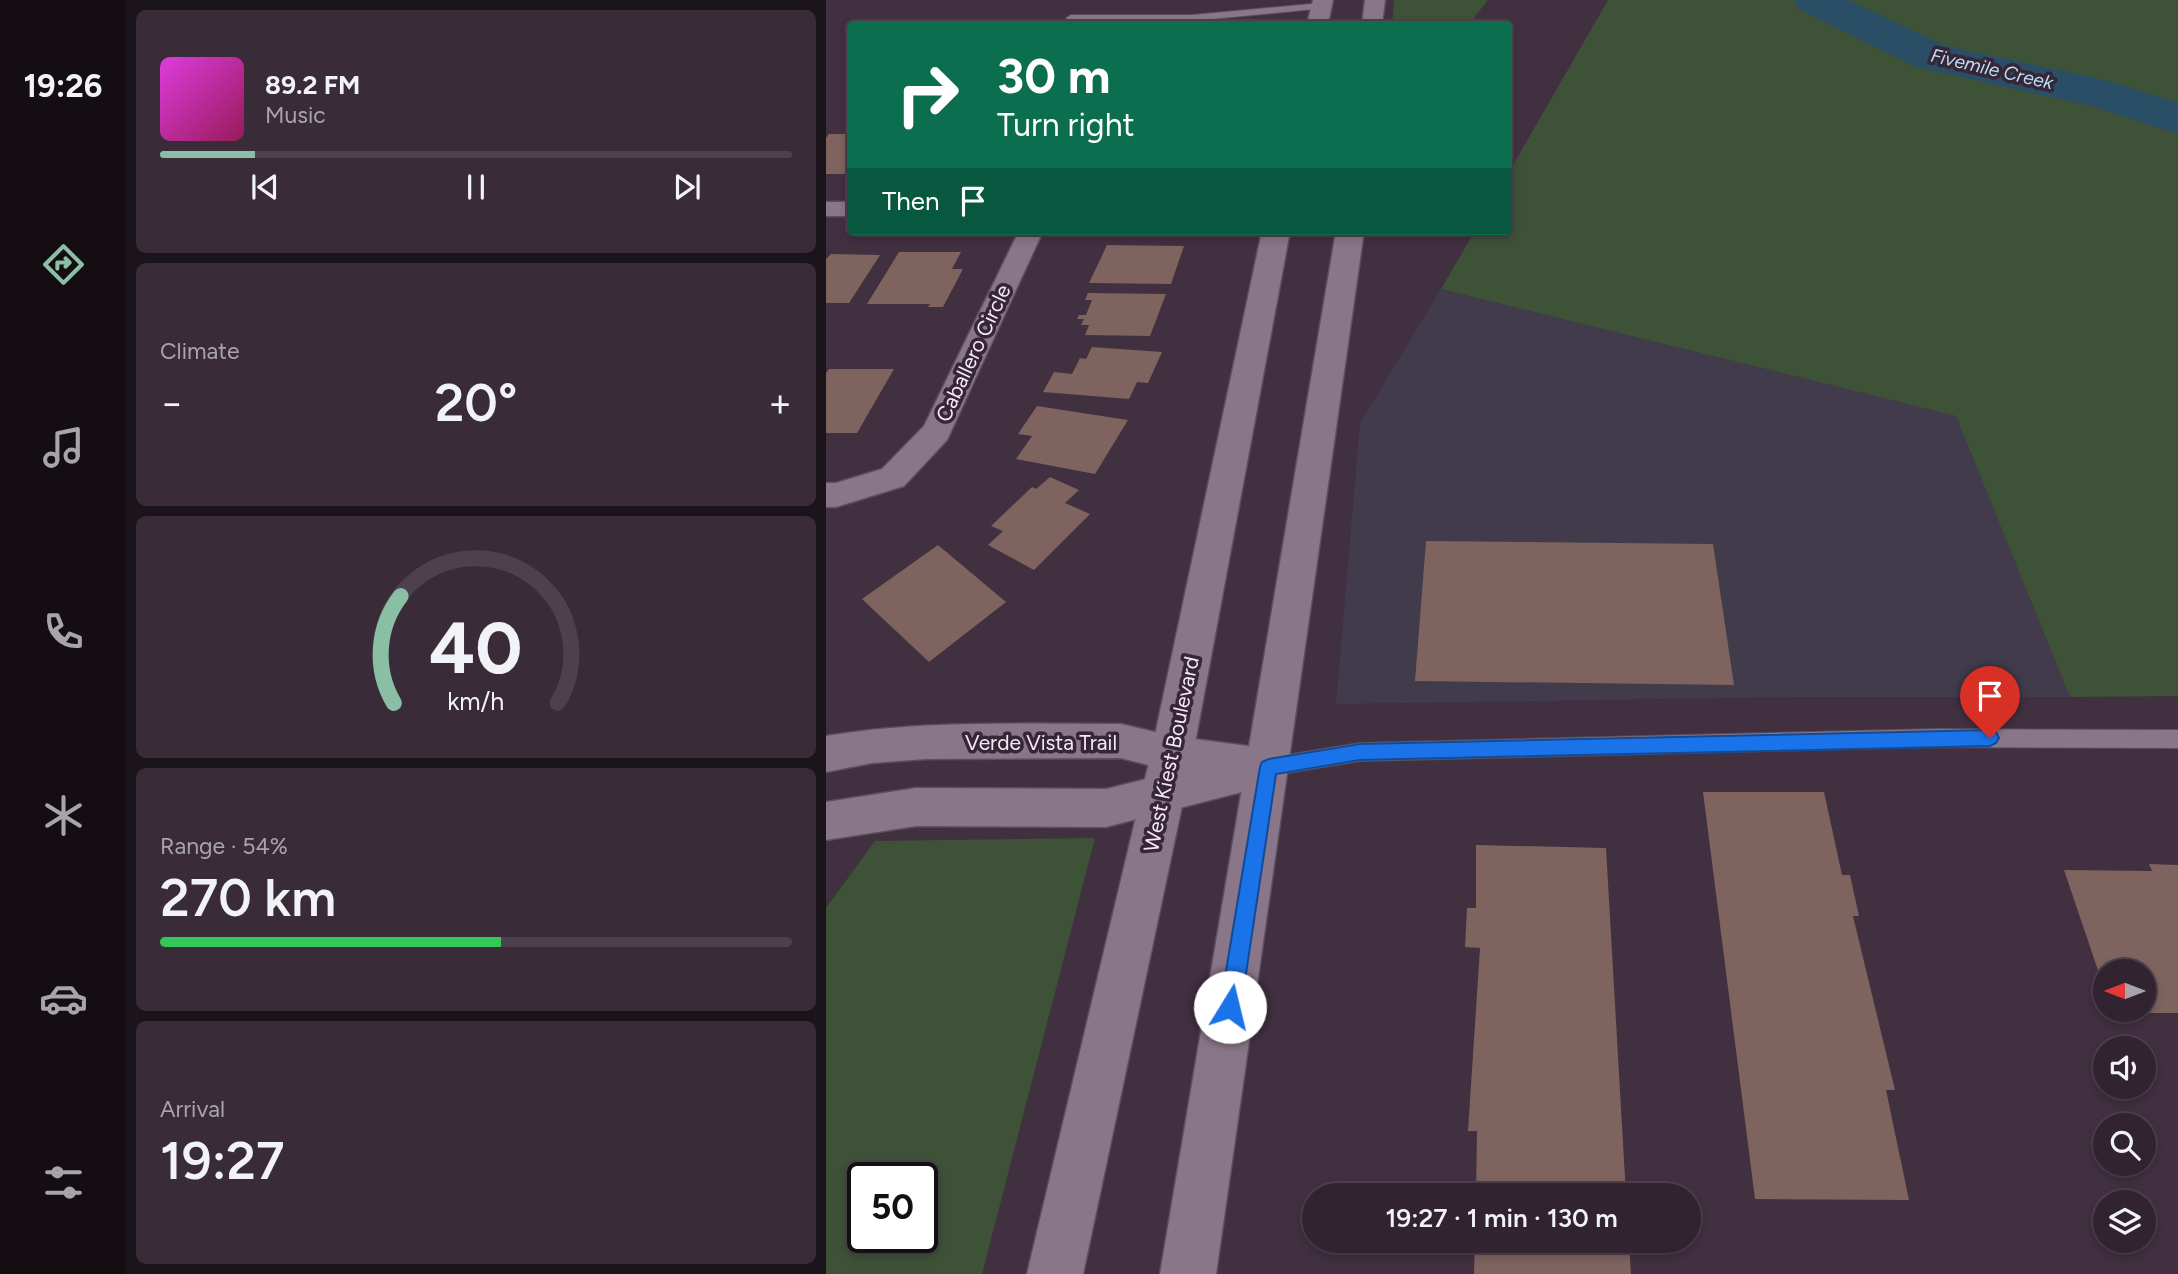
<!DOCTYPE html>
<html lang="en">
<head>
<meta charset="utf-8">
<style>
  :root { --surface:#312430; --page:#392c38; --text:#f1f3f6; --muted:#a8a4ab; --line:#4c414c; --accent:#8abfa5 }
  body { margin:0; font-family:Figtree,sans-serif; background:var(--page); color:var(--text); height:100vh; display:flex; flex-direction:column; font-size:26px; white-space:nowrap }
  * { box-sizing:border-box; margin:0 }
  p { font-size:23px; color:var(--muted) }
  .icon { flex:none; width:38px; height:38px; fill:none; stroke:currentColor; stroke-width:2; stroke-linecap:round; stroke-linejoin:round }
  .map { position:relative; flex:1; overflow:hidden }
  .sheet { display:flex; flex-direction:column; gap:10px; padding:10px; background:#1b141a; width:700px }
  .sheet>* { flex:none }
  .banner { position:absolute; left:21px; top:21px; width:665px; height:214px; border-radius:7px; box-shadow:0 4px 10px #0003,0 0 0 2px var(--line); background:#0b6e4f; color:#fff; overflow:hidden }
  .needle { width:46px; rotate:270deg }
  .tools { position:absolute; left:1267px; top:959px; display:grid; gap:14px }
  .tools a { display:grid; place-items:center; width:63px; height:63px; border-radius:50%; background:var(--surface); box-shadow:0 4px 10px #0003,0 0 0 2px var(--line); font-size:35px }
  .speed { position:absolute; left:21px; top:1162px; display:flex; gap:14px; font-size:35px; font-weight:700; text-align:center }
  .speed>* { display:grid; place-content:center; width:91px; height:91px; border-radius:50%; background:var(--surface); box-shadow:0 4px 10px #0003,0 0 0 2px var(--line); line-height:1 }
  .speed .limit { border:4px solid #111; border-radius:10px; background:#fff; color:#111 }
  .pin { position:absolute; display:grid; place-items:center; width:60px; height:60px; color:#fff; margin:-72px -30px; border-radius:50% 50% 50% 0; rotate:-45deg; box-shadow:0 0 7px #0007 }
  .pin .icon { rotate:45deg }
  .me { position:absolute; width:77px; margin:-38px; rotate:9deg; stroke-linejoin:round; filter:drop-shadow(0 0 5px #0008) }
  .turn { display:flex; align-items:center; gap:24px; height:147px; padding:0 35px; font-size:32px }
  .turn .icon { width:91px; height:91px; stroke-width:2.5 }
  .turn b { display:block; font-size:49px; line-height:60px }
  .then { display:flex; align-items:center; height:66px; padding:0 35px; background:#0003; gap:14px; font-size:26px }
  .big { font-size:52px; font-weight:600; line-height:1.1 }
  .sheet .widget { flex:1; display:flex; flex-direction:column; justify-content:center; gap:10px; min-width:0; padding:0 24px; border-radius:10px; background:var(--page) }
  .sheet .dial { align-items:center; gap:0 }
  .dial svg { height:182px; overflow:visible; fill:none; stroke:var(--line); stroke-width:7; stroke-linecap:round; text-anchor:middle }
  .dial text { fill:var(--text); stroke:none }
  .song { display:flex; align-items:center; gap:21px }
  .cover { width:84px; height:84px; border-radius:10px; background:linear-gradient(135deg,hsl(300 70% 55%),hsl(330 70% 35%)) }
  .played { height:7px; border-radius:4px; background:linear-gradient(90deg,var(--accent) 15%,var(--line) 15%) }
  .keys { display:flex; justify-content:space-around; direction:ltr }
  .heat { display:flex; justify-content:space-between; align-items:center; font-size:38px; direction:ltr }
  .charge { height:10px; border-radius:5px; background:linear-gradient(90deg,#34c759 54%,var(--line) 0) }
  .trip { position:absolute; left:476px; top:1183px; width:399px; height:70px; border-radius:35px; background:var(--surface); box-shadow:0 4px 10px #0003,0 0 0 2px var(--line); font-weight:600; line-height:70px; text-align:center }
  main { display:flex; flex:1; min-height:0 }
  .menu { display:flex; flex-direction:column; width:126px; justify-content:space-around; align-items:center; background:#140e13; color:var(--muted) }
  .menu .icon { width:49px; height:49px }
  .menu .active { color:var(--accent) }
  .menu b { font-size:32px; color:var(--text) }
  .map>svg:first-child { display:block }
</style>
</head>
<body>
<main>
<nav class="menu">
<b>19:26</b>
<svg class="icon active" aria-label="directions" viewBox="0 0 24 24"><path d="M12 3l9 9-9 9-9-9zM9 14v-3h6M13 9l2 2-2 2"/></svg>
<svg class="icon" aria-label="music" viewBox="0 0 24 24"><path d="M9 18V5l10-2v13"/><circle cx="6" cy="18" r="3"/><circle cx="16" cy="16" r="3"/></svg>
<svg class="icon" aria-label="phone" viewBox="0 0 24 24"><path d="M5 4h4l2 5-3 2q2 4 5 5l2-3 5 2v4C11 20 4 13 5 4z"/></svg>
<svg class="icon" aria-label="climate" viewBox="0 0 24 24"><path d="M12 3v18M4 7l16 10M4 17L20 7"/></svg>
<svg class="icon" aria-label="car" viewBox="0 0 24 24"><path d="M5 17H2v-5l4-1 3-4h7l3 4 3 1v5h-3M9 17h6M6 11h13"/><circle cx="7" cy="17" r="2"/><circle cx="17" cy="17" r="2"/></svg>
<svg class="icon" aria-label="filters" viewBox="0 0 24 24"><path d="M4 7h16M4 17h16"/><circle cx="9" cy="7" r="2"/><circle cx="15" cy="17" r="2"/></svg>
</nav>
<section class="sheet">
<div class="widget">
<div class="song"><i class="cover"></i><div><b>89.2 FM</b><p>Music</p></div></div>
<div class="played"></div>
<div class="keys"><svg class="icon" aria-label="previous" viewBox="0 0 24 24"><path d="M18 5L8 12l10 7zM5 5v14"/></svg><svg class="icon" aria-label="pause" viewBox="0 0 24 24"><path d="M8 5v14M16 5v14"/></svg><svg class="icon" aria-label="next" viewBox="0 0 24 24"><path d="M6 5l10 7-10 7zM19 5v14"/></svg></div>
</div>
<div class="widget"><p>Climate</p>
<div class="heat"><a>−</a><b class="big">20°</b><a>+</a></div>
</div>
<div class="widget dial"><svg viewBox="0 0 100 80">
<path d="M14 69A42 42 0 1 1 86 69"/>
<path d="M14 69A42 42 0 0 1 17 22" stroke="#8abfa5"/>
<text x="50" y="56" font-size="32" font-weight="700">40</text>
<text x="50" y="72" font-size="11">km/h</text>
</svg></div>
<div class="widget"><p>Range · 54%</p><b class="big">270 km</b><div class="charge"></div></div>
<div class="widget"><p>Arrival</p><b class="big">19:27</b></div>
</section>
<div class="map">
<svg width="1352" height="1274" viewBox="0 0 1352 1274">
  <rect width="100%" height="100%" fill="#413040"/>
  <path fill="#413b4c" d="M615,289L1130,416L1246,697H973L510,704L534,423Z"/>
  <g fill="#3e5238" fill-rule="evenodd">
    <path d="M568,0H662L643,24H566Z"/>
    <path d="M782,0H1352V696L1246,697L1242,692L1130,416L615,289L649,231H682L683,172Z"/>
    <path d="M269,838L156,1274H0V908L49,841ZM37,1178H96V1237H37Z"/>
  </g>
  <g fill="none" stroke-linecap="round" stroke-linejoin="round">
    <path fill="#2b4e67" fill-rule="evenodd" d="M967,0H1022L1120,46L1279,80L1352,103V134L1266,106L1090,67L973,9Z"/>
  </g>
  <g fill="#7e635e">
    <path d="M3,134H24V174H0V138Z"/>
    <path d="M281,245L358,246L345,284L263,283Z"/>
    <path d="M73,252H135L126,269H137L117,307H102L104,304H41Z"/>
    <path d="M5,254L54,255L23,303H0V259Z"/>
    <path d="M262,293L340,294L324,336L259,335L263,325H255L258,319H251L253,315H260L266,300H259Z"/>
    <path d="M266,347L336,352L322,383L311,382L303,399L217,392L228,372L246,374L254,358L260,359Z"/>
    <path d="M3,369H68L31,433H0V373Z"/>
    <path d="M211,406L302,420L269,474L190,459L206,436L192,434Z"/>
    <path d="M224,477L253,490L239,503L264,514L208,570L162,545L177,531L165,526L206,487L210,489Z"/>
    <path d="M600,541L887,544L908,685L589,681Z"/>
    <path d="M112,545L180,602L103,662L36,599Z"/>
    <path d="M877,792H998L1016,875H1024L1033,916H1027L1069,1090H1060L1083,1200L929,1199Z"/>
    <path d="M650,845L780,848L800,1195H650L651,1131H642L654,948L639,947L641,908H650Z"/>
    <path d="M1323,864L1352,865V1013H1286L1285,1010H1318V971H1279V991L1238,870L1326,871Z"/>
    <path d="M649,1241H803L805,1274H648Z"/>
  </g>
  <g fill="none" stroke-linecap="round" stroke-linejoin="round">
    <g stroke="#5c4e5c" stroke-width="2">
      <g id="lane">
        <path d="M496,3L499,4V8L366,21H245L240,18L245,15H366Z"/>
        <path d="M1111,729L1352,730V748L1111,747L534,761L443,776L436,773L433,767L436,761L443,758L534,743Z"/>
      </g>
    </g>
    <g stroke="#5c4e5c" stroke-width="3">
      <g id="street">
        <rect x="0" y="202" width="24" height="14"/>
        <path d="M193,231H217L121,440L78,486L10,507H0V483H10L56,469L98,426Z"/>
        <path d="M295,724L346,736L422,746L435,751L443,749L457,754L462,767L457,780L443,785L280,827L90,826L0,840V802L90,788L280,789L349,772L295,758L100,759L46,763L0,772V736C97,720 196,724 295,724Z"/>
      </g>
    </g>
    <g stroke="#5c4e5c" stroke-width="3">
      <g id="secondary">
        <path d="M487,0H507L502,24H481Z"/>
        <path d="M539,0H559L556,24H536Z"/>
        <path d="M436,231H464L367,754L257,1274H201L325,754Z"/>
        <path d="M510,231H538L390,1274H334Z"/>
      </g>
    </g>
    <use href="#lane" fill="#897688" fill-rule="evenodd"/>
    <use href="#street" fill="#897688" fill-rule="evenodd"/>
    <use href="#secondary" fill="#897688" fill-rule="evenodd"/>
  </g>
  <path fill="#1a73e8" stroke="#114b97" stroke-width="2" d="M1164,730L1170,732L1173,738L1170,743L1164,746L534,760L450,774L415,1007L412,1014L404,1017L397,1014L394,1007L434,767L436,762L443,759L534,744Z"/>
  <g text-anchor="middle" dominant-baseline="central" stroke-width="7" stroke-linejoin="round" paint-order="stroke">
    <g font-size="19" font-style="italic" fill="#baddf8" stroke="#362636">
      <text transform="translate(1166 69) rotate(13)">Fivemile Creek</text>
    </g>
    <g font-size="21" fill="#f4e9f4" stroke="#362636">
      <text transform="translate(147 353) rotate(-65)">Caballero Circle</text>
      <text x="215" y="742">Verde Vista Trail</text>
      <text transform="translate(345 754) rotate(-78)">West Kiest Boulevard</text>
    </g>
  </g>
</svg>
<div class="tools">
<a><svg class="needle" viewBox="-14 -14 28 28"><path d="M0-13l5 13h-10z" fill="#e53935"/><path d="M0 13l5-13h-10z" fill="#a8a4ab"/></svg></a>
<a><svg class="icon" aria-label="sound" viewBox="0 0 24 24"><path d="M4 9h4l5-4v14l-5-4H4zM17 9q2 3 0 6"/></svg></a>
<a><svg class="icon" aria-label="search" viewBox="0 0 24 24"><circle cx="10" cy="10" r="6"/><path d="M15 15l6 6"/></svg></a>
<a><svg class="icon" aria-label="layers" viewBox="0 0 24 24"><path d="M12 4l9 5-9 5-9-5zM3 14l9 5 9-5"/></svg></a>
</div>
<div class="speed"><div class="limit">50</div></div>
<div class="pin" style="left:1164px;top:738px;background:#d93025"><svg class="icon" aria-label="arrive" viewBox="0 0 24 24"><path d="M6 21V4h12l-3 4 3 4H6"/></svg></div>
<svg class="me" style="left:404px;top:1007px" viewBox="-20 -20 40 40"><circle r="19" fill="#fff"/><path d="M0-13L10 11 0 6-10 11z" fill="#1a73e8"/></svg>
<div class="trip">19:27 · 1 min · 130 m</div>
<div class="banner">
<div class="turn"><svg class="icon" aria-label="right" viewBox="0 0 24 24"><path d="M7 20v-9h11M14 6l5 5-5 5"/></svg><div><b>30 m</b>Turn right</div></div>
<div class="then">Then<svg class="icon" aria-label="arrive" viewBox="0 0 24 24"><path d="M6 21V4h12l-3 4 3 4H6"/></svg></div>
</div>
</div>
</main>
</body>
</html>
